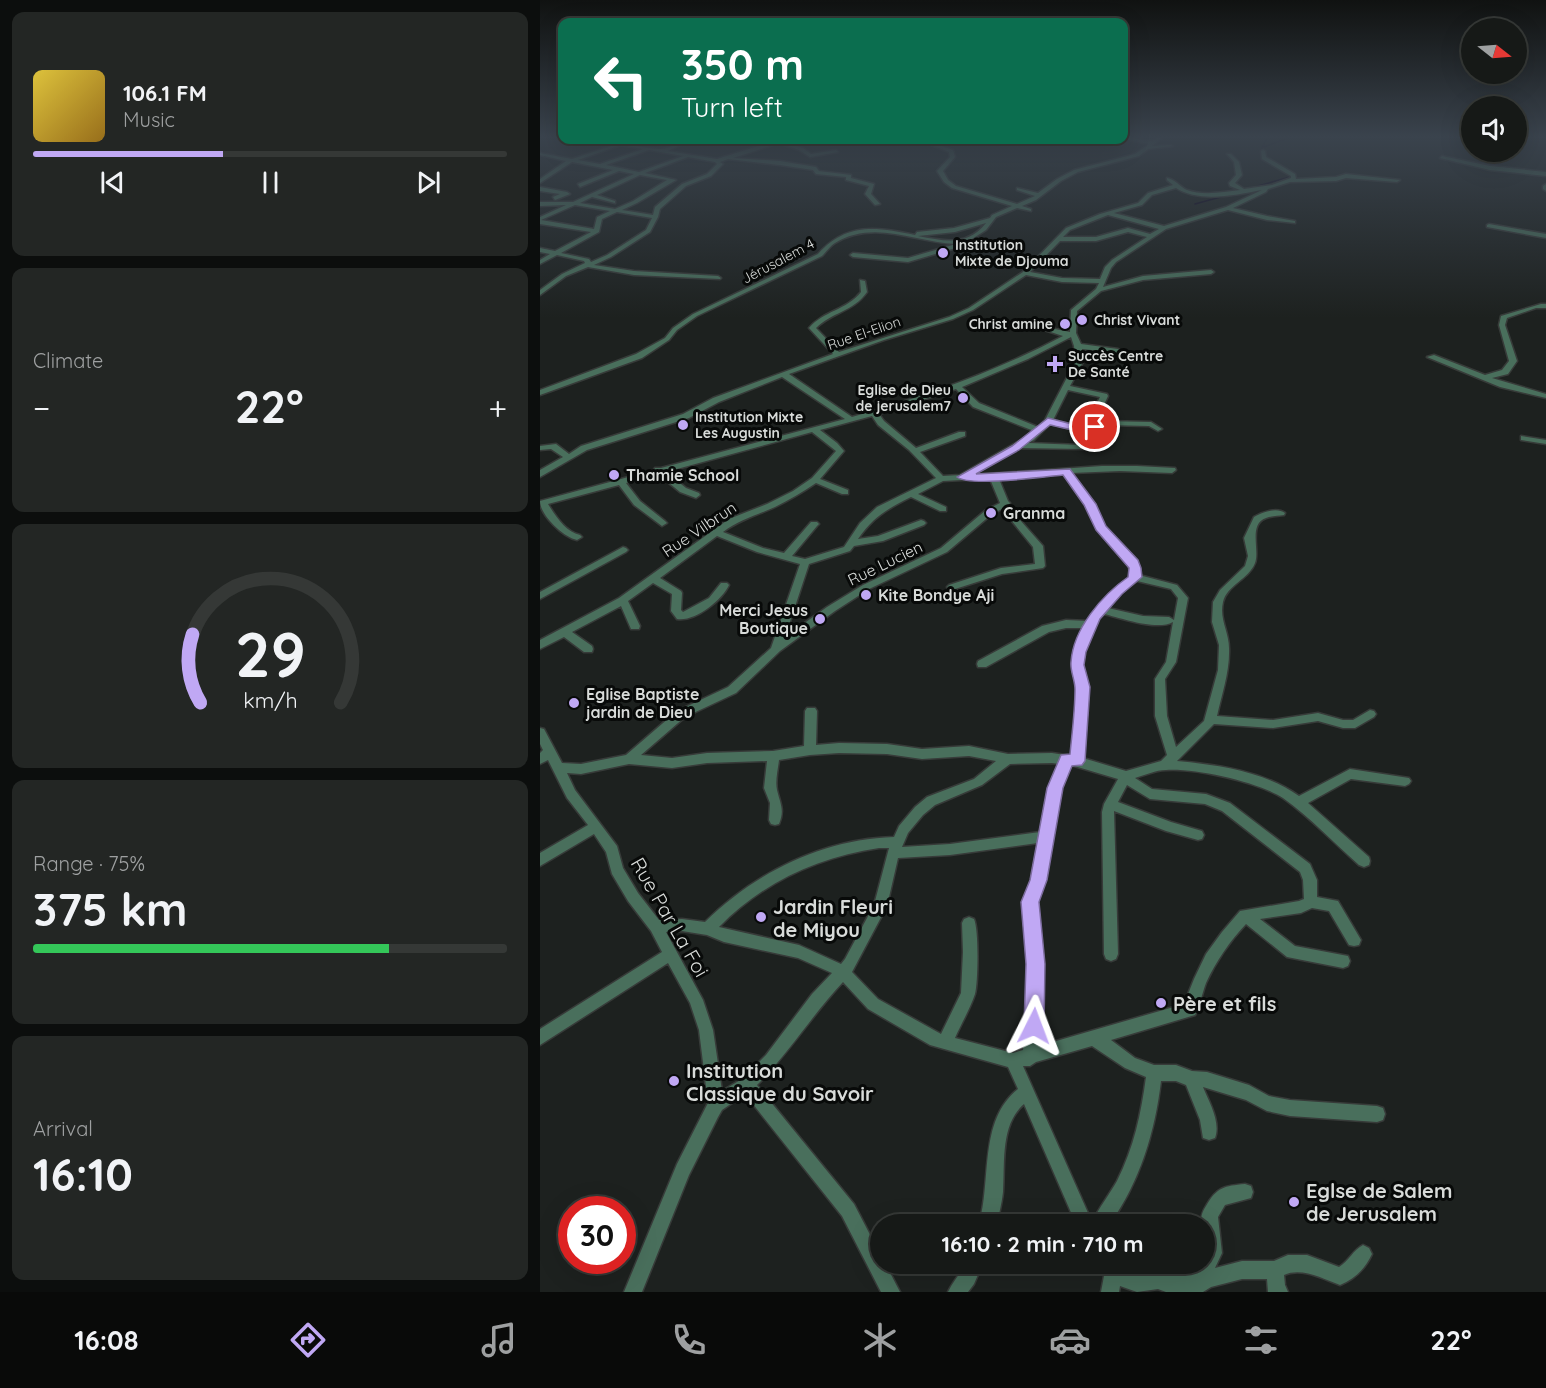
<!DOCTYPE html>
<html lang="en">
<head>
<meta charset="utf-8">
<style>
  :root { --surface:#161917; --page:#232624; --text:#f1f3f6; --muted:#9ea0a1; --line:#353836; --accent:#c0a8f4 }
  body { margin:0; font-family:Quicksand,sans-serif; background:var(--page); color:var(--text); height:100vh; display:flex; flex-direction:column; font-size:22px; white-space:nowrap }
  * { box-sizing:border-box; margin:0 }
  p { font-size:20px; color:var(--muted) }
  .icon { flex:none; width:33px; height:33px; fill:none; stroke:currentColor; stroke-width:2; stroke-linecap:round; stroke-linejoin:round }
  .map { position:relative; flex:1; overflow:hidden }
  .details { display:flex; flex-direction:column; gap:12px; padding:12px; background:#0c0e0d; width:540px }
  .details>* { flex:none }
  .banner { position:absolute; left:18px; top:18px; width:570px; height:126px; border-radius:12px; box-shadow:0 6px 24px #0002,0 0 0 2px var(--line); background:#0b6e4f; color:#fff; overflow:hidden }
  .needle { width:39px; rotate:107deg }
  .buttons { position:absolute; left:921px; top:18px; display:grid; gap:12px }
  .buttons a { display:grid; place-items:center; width:66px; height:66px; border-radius:50%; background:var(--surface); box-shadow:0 6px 24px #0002,0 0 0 2px var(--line); font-size:30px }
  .speed { position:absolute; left:18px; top:1196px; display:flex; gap:12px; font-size:30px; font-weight:700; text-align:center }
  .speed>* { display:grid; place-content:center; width:78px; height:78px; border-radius:50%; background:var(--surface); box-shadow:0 6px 24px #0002,0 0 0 2px var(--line); line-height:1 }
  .speed .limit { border:9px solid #d22; background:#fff; color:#111 }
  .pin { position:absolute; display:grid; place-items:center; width:51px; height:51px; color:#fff; margin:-26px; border:3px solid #fff; border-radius:50%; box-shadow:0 2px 6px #0007 }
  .me { position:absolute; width:66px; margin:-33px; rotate:3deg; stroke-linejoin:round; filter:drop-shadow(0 0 4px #0008) }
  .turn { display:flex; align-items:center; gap:21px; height:126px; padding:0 24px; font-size:27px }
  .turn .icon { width:78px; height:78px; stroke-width:2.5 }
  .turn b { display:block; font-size:42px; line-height:51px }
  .big { font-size:45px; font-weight:800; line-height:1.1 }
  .details .widget { flex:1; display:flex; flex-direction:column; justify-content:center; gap:9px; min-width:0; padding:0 21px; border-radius:12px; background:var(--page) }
  .details .dial { align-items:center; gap:0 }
  .dial svg { height:156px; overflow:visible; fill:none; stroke:var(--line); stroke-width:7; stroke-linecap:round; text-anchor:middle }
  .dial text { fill:var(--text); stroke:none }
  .song { display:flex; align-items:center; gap:18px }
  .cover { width:72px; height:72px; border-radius:9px; background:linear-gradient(135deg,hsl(50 70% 55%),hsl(40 70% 35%)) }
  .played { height:6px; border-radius:3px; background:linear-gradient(90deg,var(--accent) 40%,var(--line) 40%) }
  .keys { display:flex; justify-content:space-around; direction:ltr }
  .heat { display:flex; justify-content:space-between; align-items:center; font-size:33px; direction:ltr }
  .charge { height:9px; border-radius:4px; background:linear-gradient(90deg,#34c759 75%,var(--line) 0) }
  .trip { position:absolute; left:330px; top:1214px; width:345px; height:60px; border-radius:30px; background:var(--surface); box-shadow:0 6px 24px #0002,0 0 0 2px var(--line); font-weight:800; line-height:60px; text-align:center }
  .dock { display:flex; height:96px; justify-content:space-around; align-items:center; background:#090a09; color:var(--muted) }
  .dock .icon { width:42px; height:42px }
  .dock .active { color:var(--accent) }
  .dock b { font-size:27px; color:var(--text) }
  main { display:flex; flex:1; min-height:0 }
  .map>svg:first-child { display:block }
</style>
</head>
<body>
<main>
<section class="details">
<div class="widget">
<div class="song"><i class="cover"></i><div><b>106.1 FM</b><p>Music</p></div></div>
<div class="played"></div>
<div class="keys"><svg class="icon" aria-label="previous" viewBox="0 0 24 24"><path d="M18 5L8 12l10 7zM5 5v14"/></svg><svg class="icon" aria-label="pause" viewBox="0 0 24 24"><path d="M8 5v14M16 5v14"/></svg><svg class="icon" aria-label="next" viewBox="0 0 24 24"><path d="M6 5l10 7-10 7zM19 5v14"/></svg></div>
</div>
<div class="widget"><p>Climate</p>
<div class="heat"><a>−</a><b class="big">22°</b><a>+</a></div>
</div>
<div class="widget dial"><svg viewBox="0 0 100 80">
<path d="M14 69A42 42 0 1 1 86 69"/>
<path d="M14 69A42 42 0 0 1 10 34" stroke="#c0a8f4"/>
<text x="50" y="56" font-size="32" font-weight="700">29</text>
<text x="50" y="72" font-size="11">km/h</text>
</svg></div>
<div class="widget"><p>Range · 75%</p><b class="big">375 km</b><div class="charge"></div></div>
<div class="widget"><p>Arrival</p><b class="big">16:10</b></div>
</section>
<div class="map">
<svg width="1006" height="1292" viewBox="0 0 1006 1292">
  <rect width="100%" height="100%" fill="#1d211f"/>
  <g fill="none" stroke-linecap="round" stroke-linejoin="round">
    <g stroke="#0c031d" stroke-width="1.5">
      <path d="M724,147L748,138L746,137"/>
      <path d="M723,153L722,147L728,137"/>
      <path d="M711,188L753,176"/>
      <path d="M655,204L684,196"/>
    </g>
    <g stroke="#373b39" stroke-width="3">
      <g id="minor">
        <path d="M584,137L612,141L618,137H623L612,146L631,145L633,146L608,149L599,156L538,172L521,181L496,200L482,206L491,209V211L477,208L456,217L446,230L424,244L419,245V247L368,262L313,257L310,255L313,253L368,258L416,244C376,242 333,219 295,243C290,246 286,252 282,256L157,316L137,330L129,340L102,358L0,395V390L96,354L125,338L133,328L153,314L278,254C307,222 336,227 375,235L377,232L414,228L450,218L452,215L472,206L412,188L404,182L397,171L410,157L409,152L389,144L356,141L354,140L390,142L413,150L415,157L403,171L408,180L416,186L477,204L495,196L477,190V188L498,193L517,179L534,170L595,154L609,144L584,139ZM446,223C427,247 405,241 378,236L415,232Z"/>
        <path d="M38,140C65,137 92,147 119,149C129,150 139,140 150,140L128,151L177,159L238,140H246L244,142L263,148L271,154L296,150L298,152L270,157L259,150L239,143L193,158L240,161L276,167L279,171L311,175V178L334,184L331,194L340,204L335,205L325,194L329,186L306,180V177L276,174L273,170L240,165L188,159L180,162L183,164L171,176L146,186L120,209L118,217L110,232L71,257L54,265L94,271L178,276L181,278L180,279L94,275L48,267L26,276L0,295V290L22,274L45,263L44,261L17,255L0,264V260L10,254L0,252V248L15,251L51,232L0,224V217L26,205L0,206V202H33L94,174L79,171L40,187L38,184L73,170L32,162L0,183V179L26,161L0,155V153L32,159L74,145ZM81,145L103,149L60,164L38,160ZM109,150L143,156L99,172L66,165ZM148,157L175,162L177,164L167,174L142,184L115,207L113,215L82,210L97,203L136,180L105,173ZM100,175L127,180L93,201L75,209L40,203L52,197L75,203V201L57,195ZM35,205L70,211L57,217L54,229L1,220ZM77,212L112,218L106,230L67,255L51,262L49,259L21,253L59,232L62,219Z"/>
        <path d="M723,150L725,151L726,157L755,174L756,179L796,177L806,174L860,180L857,182L806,178L796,181L750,182L728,189L726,192L693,208L727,216L755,221V223L727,220L688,210L626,229L576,262L571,268L563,287L603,276L671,270L674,272L671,274L603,280L561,291L537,311L536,333L541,344L578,349L582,351L578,353L542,349L543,362L530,386L567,394L568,396L562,409V421L611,422L622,429L618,431L609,426L566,425L548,431L536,430L510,424L494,440L488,443L541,445L545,447L544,449L480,448L432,475L562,466H597L635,468L636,470L632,473L580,471L531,473L554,504L564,526L596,561L599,575L637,585L648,598L636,662L625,679L627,716L636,747L664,721L678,670L679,645L672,622L673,602L680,590L705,566L708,556L704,538L714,517C722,512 737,507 745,513L744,515C738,516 731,516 726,518C708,524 720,551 715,563C709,579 687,585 683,602C679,619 689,632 689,648C690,671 682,693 677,716L733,720L778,713L803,720H813L830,710L834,711L836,714L834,717L815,728H803L778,721L733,728L674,724L637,761C678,765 724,771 759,796L810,769L869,778L871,781L869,784L865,786L811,779L768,803L829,857L830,861L829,865L824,867L819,865C794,843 770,817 743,798C718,782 656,768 626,770C616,770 605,775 595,778L612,789L666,794L690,803L770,864L777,880V897L798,901L821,940L819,945L814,946L809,945L789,911L772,908L761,913L720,919L755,946L808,956L810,961L808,966L803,968L747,957L706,924C690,941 676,961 666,983C662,994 660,1005 655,1015L571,1040L595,1058L614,1065H636L652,1071L667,1072L709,1085L729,1096L750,1100L837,1106L843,1108L845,1114L843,1120L837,1122L750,1116L727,1111L706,1100L663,1087C669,1102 681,1122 675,1138L669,1140L663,1138L660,1120L646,1085L636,1081H621C615,1132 600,1181 570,1224H536L484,1104C460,1125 465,1163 463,1192C462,1203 459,1213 457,1224H439C452,1180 438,1121 478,1089L468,1067L390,1045L328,1009L303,982C272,1015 249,1053 217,1085L314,1204L340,1254V1263H345L360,1292H341L302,1216L205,1094L182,1110L178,1117L149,1175L102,1292H84L137,1164L168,1103L159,1030L150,1003L128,963L0,1045V1029L122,952L111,931L88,901L72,874L66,852L54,834L0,866V853L48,825L27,798L8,760L0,764V753L3,750L0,744V728L4,729L22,763L41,764L86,755L137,711L188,687L231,648L260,564L217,552L177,536L120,578L141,591L142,593L141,610L143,612L169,598L181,583H187L189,585C182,600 155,622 137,619L131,611L132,594L113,583L88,601L100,626L99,629H91L81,606L32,632L52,646L53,649L52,652H44L24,637L0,649V640L79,598L189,519L227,504L253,491L272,478L296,451L272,432L126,472L146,488L159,493L160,495L156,498L140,492L118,474L86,483L100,501L125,521L127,523L122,526L94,505L79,485L8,504C16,517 26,532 40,535L42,537L37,540C23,537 0,515 0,501L114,470L115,468H121L305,419L242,377L179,402L149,418L47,450L0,477V470L23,457L11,449L0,450V446L16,444L29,454L41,446L143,414L173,398L293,354L269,328C283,311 307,310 321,292L320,280L325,281L327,292C313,312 292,312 276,328L299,352L409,317L429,308L483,272L526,228L560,214L598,203L608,193L633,185L627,180V178C635,179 640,187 647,190C663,196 684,192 700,190L690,186L689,183L696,175L694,162L687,154H691L699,162L702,175L695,183L704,189L732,185L751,178V176L722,159L721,151ZM636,188C659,203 696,195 722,190L686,207L624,226L574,213L602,205L612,195ZM568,215L619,229L610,234L588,228L556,237H523L530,230ZM588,232L607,237L572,260L565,267L560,279L522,278L490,272L520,241H556ZM486,275L522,282L559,283L556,289L531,310L530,332L495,325V327L523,336C455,372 386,396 312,417L249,374L344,340L413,319L433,310ZM531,337L534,346L535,362L505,420L498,427L439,403L422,387L488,359ZM416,389L433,407L494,431L488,436L420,475L403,476L380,452L425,436V432H419L376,448L344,421L339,414ZM528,390L560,397L554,409V424C540,429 526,423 513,420ZM332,416L338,425L369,450L396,478L337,507L320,523L304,547L265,559L252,556L277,526L279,524L277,522H271L244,553L223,548L183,532C199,520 217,515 235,507C249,500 263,492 276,483L302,494H308V490L280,479L304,451L297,443L280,430ZM523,474L546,504L557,529L588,564L590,573L589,578L574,589L551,615L548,621L526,620L502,626L438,661L437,664L438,667H446L509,632L526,628H545L534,652L532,665L538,687L532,756L512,753L468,754L429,746L382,749L347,744L299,743L276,745L277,711L275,708H267L265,711L264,746L233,751L167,753L132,758L101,755L145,717L196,693L240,651L295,611L329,589L407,552L452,514L462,509L493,547L495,564L461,568L409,585L407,587L409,589H415L462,574L503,568L505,566L503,546L472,511L469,505L470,503L468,501L459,479ZM422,480L450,479L460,503L446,510L401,548L323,585L287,607L245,637L269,564L310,551L314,546L343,541L384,525L386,523L384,521L381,520L338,536L318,539C333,517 347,509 371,497L400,511H406V507L378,494L403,481ZM597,581L631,589L638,598L634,620L629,617L603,616L568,608L580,593ZM564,614C581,618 617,631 633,622L626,662L615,679V716L627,755L621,761L586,771L543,758L548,687L542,665L544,652L559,618ZM299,753L347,754L382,759L429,756L456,761L434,779L387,797L375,807L359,826L354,837C282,839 215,873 165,922L142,919L119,920L98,893L83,868L77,846L35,790L27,773L41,774L89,764L132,768L167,763L227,761L224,788L230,803L229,820L231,824L235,825L239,824C245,810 240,803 237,790C235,781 238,769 239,760L270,755ZM512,763L520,764L509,788L500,832L410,844L362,847L368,833L383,815L395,805L442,785L470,764ZM531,765L578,779L564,804L562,812L564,954L566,959L571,961L576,959L578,954L574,811L626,831L658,840L662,839L664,835L662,831L631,822L578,802L587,785L610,799L665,804L682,811L760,872L763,880L764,899L759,901L700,911L682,932L666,954L654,979L644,1004L499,1046L503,994L497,902L505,880L521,788ZM498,843L491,880L483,902L489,994L483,1050L473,1053L415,1038C421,1024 430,1009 435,994C438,982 439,930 434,919L429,917L424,919L422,923L423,952L421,993L401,1034L338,999L312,972L347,906L358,858L410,855ZM339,848H349L334,905L305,959L301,964L259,945L179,927C223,882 278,857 339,848ZM142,931L167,935L184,942L258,958L292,973L272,994L226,1055L202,1079L182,1091L173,1030L163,1000L126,932ZM552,1046L585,1068L606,1077C601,1114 594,1147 577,1181C569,1195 559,1208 552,1222L483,1066H490L496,1062Z"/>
        <path d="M902,156L950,166L1006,172V176L950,170L900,158Z"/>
        <path d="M1006,184V191L1003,189V186Z"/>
        <path d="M0,187L27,192L30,194L15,200L13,197L20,194L0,191Z"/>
        <path d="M949,224L1006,234V238L947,227V225Z"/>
        <path d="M1001,304H1006V308H996L967,318L965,325L977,361L968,374L952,378L1006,394V398L960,387L887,357L894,355L945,375L962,370L969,361L959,325L961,316Z"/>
        <path d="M981,436L1006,440V444L981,440Z"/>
        <path d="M83,547L86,548L88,550L86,552L0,599V592Z"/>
        <path d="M705,1184L711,1186L713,1192L711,1198L685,1205L678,1217L682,1253L675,1268L702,1261H734L748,1255H767L799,1267C809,1261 813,1250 823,1245L829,1248L832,1254C825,1269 815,1279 800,1285C783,1279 762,1267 744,1275L745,1285L748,1292H728L727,1279H702L671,1287L663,1292H626L618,1289L597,1292L580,1286L579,1292H561L564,1276L557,1263H576L579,1268C586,1271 595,1275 602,1275C624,1273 643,1263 664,1263V1224H661C661,1216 662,1212 666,1206C677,1187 684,1186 705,1184Z"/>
        <path d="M425,1263H443L434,1284L428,1292H408C413,1281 421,1274 425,1263Z"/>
      </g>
    </g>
    <use href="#minor" fill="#496f5c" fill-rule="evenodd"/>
  </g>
  <linearGradient id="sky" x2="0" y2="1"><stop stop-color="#101211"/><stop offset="0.43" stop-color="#3a434d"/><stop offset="1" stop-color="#3a434d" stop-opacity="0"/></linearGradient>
  <rect width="1006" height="318" fill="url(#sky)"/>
  <path fill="#c0a8f4" stroke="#7d6d9f" stroke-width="1.5" d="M508,418L536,425L555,424L560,427C546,436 525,428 510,425L479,450L436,474L530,469L556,504L566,526L598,560L601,568L602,577L582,594L560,619L546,652L544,665L550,687L545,761L542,765L532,766L523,788L507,880L499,902L505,964L504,1026L501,1033L494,1036L487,1033L484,1026L486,964L481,902L490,880L507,788L521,755L530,754C532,733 535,711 535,689C535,680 530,671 531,662C533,629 562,595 588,577L589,568L556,530L544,505L523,475C503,477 429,487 417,477L472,446Z"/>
  <g fill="#c0a8f4" stroke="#080a09" stroke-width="2">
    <circle cx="403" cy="253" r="6"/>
    <circle cx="542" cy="320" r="6"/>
    <circle cx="525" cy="324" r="6"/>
    <path d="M512 355h6v6h6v6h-6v6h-6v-6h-6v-6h6z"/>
    <circle cx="423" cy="398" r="6"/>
    <circle cx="143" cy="425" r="6"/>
    <circle cx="74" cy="475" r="6"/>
    <circle cx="451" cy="513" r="6"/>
    <circle cx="326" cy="595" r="6"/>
    <circle cx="280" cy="619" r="6"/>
    <circle cx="34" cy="703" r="6"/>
    <circle cx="221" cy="917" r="6"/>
    <circle cx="621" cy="1003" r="6"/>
    <circle cx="134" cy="1081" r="6"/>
    <circle cx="754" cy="1202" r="6"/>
  </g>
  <g text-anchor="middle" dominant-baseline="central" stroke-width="6" stroke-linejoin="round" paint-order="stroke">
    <g font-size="14" font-weight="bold" fill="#d8dbd9" stroke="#080a09" text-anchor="start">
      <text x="415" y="245">Institution<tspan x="415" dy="16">Mixte de Djouma</tspan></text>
      <text x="554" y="320">Christ Vivant</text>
      <text x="513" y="324" text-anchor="end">Christ amine</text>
      <text x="528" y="356">Succès Centre<tspan x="528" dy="16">De Santé</tspan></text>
      <text x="411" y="390" text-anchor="end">Eglise de Dieu<tspan x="411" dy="16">de jerusalem7</tspan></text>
      <text x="155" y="417">Institution Mixte<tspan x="155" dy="16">Les Augustin</tspan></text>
    </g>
    <g font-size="14" fill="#d8dbd9" stroke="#080a09">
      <text transform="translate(238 261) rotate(-28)">Jérusalem 4</text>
      <text transform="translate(324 333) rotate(-19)">Rue El-Elion</text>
    </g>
    <g font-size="16" font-weight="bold" fill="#d8dbd9" stroke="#080a09" text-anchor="start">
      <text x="86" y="475">Thamie School</text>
      <text x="463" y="513">Granma</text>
      <text x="338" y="595">Kite Bondye Aji</text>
      <text x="268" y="610" text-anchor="end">Merci Jesus<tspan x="268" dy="18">Boutique</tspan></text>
      <text x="46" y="694">Eglise Baptiste<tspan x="46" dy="18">jardin de Dieu</tspan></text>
    </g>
    <g font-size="16" fill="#d8dbd9" stroke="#080a09">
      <text transform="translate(159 529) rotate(-34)">Rue Vilbrun</text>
      <text transform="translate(345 563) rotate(-26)">Rue Lucien</text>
    </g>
    <g font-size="20" font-weight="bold" fill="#d8dbd9" stroke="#080a09" text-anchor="start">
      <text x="233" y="906">Jardin Fleuri<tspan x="233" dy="23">de Miyou</tspan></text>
      <text x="633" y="1003">Père et fils</text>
      <text x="146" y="1070">Institution<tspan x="146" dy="23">Classique du Savoir</tspan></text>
      <text x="766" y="1190">Eglse de Salem<tspan x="766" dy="23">de Jerusalem</tspan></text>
    </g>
    <g font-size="20" fill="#d8dbd9" stroke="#080a09">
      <text transform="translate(130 917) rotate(60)">Rue Par La Foi</text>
    </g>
  </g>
</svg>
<div class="buttons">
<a><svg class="needle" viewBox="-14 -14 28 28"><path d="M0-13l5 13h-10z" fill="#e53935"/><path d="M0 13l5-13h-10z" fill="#9ea0a1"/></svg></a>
<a><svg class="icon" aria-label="sound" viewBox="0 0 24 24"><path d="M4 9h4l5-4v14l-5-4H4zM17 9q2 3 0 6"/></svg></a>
</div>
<div class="speed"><div class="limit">30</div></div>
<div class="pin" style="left:555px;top:427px;background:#d93025"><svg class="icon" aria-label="arrive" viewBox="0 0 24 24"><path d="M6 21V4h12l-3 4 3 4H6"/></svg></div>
<svg class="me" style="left:494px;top:1026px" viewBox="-20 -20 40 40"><path d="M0-17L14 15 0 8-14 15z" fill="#c0a8f4" stroke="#fff" stroke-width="4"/></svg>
<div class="trip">16:10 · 2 min · 710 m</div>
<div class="banner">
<div class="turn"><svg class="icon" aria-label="left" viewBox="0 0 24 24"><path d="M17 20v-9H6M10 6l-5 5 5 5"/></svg><div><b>350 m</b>Turn left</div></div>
</div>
</div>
</main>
<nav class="dock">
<b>16:08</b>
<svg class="icon active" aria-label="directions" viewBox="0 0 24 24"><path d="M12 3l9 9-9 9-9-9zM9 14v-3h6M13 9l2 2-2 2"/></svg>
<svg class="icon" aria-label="music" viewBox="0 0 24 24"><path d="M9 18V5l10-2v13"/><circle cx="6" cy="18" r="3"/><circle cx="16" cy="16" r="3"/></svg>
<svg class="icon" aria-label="phone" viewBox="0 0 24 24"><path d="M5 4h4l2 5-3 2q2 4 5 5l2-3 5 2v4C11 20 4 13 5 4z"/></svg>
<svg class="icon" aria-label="climate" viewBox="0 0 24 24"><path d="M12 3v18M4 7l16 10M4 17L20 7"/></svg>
<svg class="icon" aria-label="car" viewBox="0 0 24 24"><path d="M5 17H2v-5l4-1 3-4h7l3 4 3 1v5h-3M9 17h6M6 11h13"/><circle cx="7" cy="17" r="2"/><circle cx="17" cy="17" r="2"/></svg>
<svg class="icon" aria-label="filters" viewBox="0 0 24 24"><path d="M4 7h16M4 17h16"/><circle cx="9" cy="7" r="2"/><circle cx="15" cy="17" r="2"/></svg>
<b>22°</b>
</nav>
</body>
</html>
